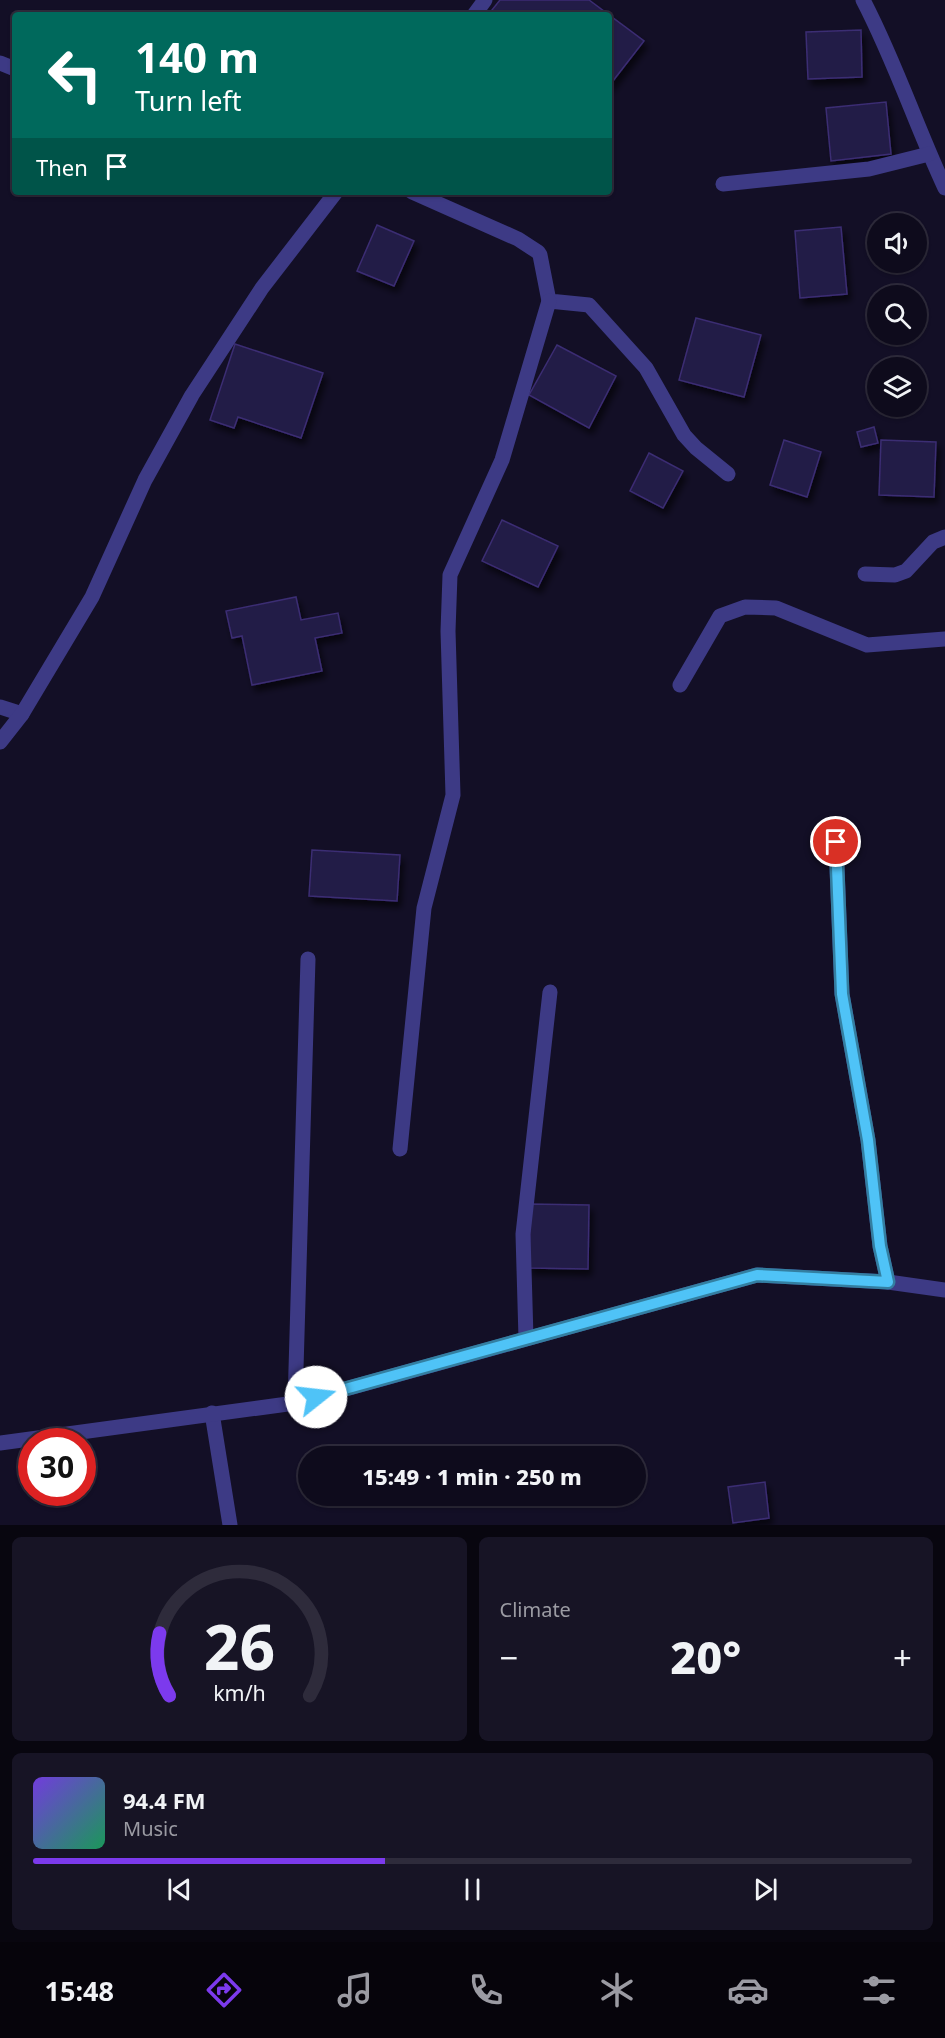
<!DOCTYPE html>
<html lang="en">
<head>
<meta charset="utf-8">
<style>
  :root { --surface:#0e0b1c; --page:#171425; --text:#f1f3f6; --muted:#9b9ba3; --line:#2e2b3b; --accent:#7c3aed }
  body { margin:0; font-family:"Noto Sans",sans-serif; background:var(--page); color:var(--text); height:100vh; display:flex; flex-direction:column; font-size:22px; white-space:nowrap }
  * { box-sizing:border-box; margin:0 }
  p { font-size:20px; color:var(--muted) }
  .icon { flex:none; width:33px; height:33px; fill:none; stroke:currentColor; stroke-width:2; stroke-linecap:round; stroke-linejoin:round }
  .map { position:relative; height:1525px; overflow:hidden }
  .drawer { display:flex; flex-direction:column; gap:12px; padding:12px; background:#08060f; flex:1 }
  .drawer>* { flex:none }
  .guide { position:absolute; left:12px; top:12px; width:600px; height:183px; border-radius:6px; box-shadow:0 2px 4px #0004,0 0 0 2px var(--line); background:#00695c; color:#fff; overflow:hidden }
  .controls { position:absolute; left:867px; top:213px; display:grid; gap:12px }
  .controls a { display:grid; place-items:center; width:60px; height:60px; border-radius:50%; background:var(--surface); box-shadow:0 2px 4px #0004,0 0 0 2px var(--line); font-size:30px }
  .speed { position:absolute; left:18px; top:1428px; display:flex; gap:12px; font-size:30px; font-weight:700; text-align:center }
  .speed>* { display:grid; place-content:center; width:78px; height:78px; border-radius:50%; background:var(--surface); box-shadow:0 2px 4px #0004,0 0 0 2px var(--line); line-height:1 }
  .speed .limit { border:9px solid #d22; background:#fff; color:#111 }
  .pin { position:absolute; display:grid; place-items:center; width:51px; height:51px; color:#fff; margin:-26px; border:3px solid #fff; border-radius:50%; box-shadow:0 2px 6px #0007 }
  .me { position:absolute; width:66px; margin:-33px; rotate:74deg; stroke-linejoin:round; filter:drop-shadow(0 0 4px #0008) }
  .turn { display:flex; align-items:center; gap:21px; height:126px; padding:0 24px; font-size:27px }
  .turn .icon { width:78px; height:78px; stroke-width:2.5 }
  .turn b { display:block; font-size:42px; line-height:51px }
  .then { display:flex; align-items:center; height:57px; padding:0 24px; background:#0003; gap:12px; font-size:22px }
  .big { font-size:45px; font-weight:800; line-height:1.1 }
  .drawer .card { flex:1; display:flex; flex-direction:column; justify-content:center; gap:9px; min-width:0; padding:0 21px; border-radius:9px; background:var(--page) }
  .drawer .dial { align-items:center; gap:0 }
  .dial svg { height:156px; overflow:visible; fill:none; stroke:var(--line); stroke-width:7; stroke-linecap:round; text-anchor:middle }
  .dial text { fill:var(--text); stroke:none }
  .song { display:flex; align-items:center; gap:18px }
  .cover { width:72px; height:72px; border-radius:9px; background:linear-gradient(135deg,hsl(260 70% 55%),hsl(150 70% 35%)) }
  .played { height:6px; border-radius:3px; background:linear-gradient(90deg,var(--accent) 40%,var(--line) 40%) }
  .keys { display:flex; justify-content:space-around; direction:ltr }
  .heat { display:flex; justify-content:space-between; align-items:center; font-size:33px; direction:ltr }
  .drawer .tiles { flex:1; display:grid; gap:12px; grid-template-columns:1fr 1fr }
  .card:last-child { grid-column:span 2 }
  .trip { position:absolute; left:298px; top:1446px; width:348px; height:60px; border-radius:30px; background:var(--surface); box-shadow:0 2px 4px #0004,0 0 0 2px var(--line); font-weight:800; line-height:60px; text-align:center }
  .dock { display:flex; height:96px; justify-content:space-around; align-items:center; background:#06040b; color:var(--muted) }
  .dock .icon { width:42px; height:42px }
  .dock .current { color:var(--accent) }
  .dock b { font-size:27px; color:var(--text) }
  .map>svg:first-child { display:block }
</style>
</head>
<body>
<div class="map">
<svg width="945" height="1525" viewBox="0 0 945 1525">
  <defs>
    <filter id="shadow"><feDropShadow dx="3.5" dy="6" stdDeviation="3" flood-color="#0009"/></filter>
  </defs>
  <rect width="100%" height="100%" fill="#130f26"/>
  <g fill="#241b47" stroke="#3b2d73" stroke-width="1.5" filter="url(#shadow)">
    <path d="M500,0H589L644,41L609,86V15H488Z"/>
    <path d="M861,30L862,77L808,79L806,32Z"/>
    <path d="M886,102L891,154L831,161L826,108Z"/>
    <path d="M377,225L414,241L394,286L357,271Z"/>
    <path d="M841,227L847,294L800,298L795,231Z"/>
    <path d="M696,318L761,335L744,397L679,380Z"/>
    <path d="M235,344L323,373L301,438L238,417L234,428L210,420Z"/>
    <path d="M557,345L616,376L589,428L529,395Z"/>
    <path d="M874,427L878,443L861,447L857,432Z"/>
    <path d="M784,440L821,452L807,497L770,485Z"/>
    <path d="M881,440L936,442L934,497L879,495Z"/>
    <path d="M649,453L683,471L663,508L630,491Z"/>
    <path d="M502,520L558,546L538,587L482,561Z"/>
    <path d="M296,597L301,620L338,613L342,633L315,638L322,671L252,685L242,636L232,638L226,611Z"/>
    <path d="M312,850L400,855L397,901L309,896Z"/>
    <path d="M530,1204L589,1205L588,1269L529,1268Z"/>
    <path d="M765,1482L769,1518L733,1523L728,1487Z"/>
  </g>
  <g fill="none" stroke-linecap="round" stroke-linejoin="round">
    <g stroke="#3d3a85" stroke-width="15">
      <path d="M863,0C895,61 916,126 945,188"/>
      <path d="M474,15L485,0"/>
      <path d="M0,63L15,69"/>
      <path d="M723,184L869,169L929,154"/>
      <path d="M412,192L518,239L538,252L540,255L549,301L589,305L646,368L684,435L696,448L728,474"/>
      <path d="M865,574L895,575L906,571L933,542L945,537"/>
      <path d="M680,685L720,616L745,607L776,608L867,645L945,639"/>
      <path d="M0,707L22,714"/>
      <path d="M0,742L22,714L92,597L145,480L192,395L262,288L336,192"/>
      <path d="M836,842L842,994L868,1140L880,1246L888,1282"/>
      <path d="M400,1149L424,908L453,795L448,631L450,575L502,460L549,301"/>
      <path d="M526,1338L523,1234L550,992"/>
      <path d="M295,1403L308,959"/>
      <path d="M212,1413L230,1525"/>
      <path d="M0,1443L295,1403L757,1275L888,1282L945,1290"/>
    </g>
  </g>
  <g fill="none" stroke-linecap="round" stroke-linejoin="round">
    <g stroke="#337fa1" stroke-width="15">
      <path id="route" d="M316,1397L757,1275L888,1282L880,1246L868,1140L842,994L836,842"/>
    </g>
    <use href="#route" stroke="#4fc3f7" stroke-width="10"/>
  </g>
</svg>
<div class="controls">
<a><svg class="icon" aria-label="sound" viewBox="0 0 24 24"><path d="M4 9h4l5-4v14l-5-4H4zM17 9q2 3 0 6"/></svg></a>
<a><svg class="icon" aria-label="search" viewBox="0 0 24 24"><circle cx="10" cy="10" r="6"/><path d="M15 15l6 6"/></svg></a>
<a><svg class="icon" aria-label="layers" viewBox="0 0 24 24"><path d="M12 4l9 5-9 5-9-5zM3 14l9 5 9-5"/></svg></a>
</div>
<div class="speed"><div class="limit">30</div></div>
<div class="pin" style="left:836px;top:842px;background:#d93025"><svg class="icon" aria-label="arrive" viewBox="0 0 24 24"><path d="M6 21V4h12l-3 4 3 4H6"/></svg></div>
<svg class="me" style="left:316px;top:1397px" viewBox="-20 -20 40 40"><circle r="19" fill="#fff"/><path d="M0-13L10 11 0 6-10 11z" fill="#4fc3f7"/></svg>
<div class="trip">15:49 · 1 min · 250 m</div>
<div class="guide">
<div class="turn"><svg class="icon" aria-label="left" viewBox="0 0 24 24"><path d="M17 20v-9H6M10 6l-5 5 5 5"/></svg><div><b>140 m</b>Turn left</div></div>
<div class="then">Then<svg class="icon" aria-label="arrive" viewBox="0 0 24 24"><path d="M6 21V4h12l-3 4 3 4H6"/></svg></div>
</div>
</div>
<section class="drawer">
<div class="tiles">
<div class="card dial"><svg viewBox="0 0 100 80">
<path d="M14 69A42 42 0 1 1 86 69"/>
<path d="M14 69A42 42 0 0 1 9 37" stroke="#7c3aed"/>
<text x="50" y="56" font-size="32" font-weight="700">26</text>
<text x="50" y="72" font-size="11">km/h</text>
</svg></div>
<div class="card"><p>Climate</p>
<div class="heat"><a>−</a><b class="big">20°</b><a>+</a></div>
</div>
<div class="card">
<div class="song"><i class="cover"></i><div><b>94.4 FM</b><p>Music</p></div></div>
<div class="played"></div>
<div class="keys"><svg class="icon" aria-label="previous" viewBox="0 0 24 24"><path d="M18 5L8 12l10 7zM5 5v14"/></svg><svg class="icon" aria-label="pause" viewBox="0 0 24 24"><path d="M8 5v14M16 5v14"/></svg><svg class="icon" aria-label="next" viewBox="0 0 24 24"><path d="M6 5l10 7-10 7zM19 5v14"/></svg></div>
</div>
</div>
</section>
<nav class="dock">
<b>15:48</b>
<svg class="icon current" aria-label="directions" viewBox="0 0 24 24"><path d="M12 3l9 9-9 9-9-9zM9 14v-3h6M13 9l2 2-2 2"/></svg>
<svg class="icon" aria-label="music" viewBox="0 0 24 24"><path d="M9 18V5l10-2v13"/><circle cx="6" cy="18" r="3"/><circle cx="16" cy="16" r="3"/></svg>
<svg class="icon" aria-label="phone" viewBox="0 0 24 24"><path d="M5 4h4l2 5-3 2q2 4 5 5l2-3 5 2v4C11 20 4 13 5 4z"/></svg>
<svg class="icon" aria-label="climate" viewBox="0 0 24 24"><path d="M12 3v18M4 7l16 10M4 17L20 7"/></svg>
<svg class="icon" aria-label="car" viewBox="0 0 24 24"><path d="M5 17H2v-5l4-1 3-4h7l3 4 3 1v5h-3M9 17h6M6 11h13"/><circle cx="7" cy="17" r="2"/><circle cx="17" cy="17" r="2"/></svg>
<svg class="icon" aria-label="filters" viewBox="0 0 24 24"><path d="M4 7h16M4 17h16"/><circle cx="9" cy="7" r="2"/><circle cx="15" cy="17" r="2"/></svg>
</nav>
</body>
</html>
